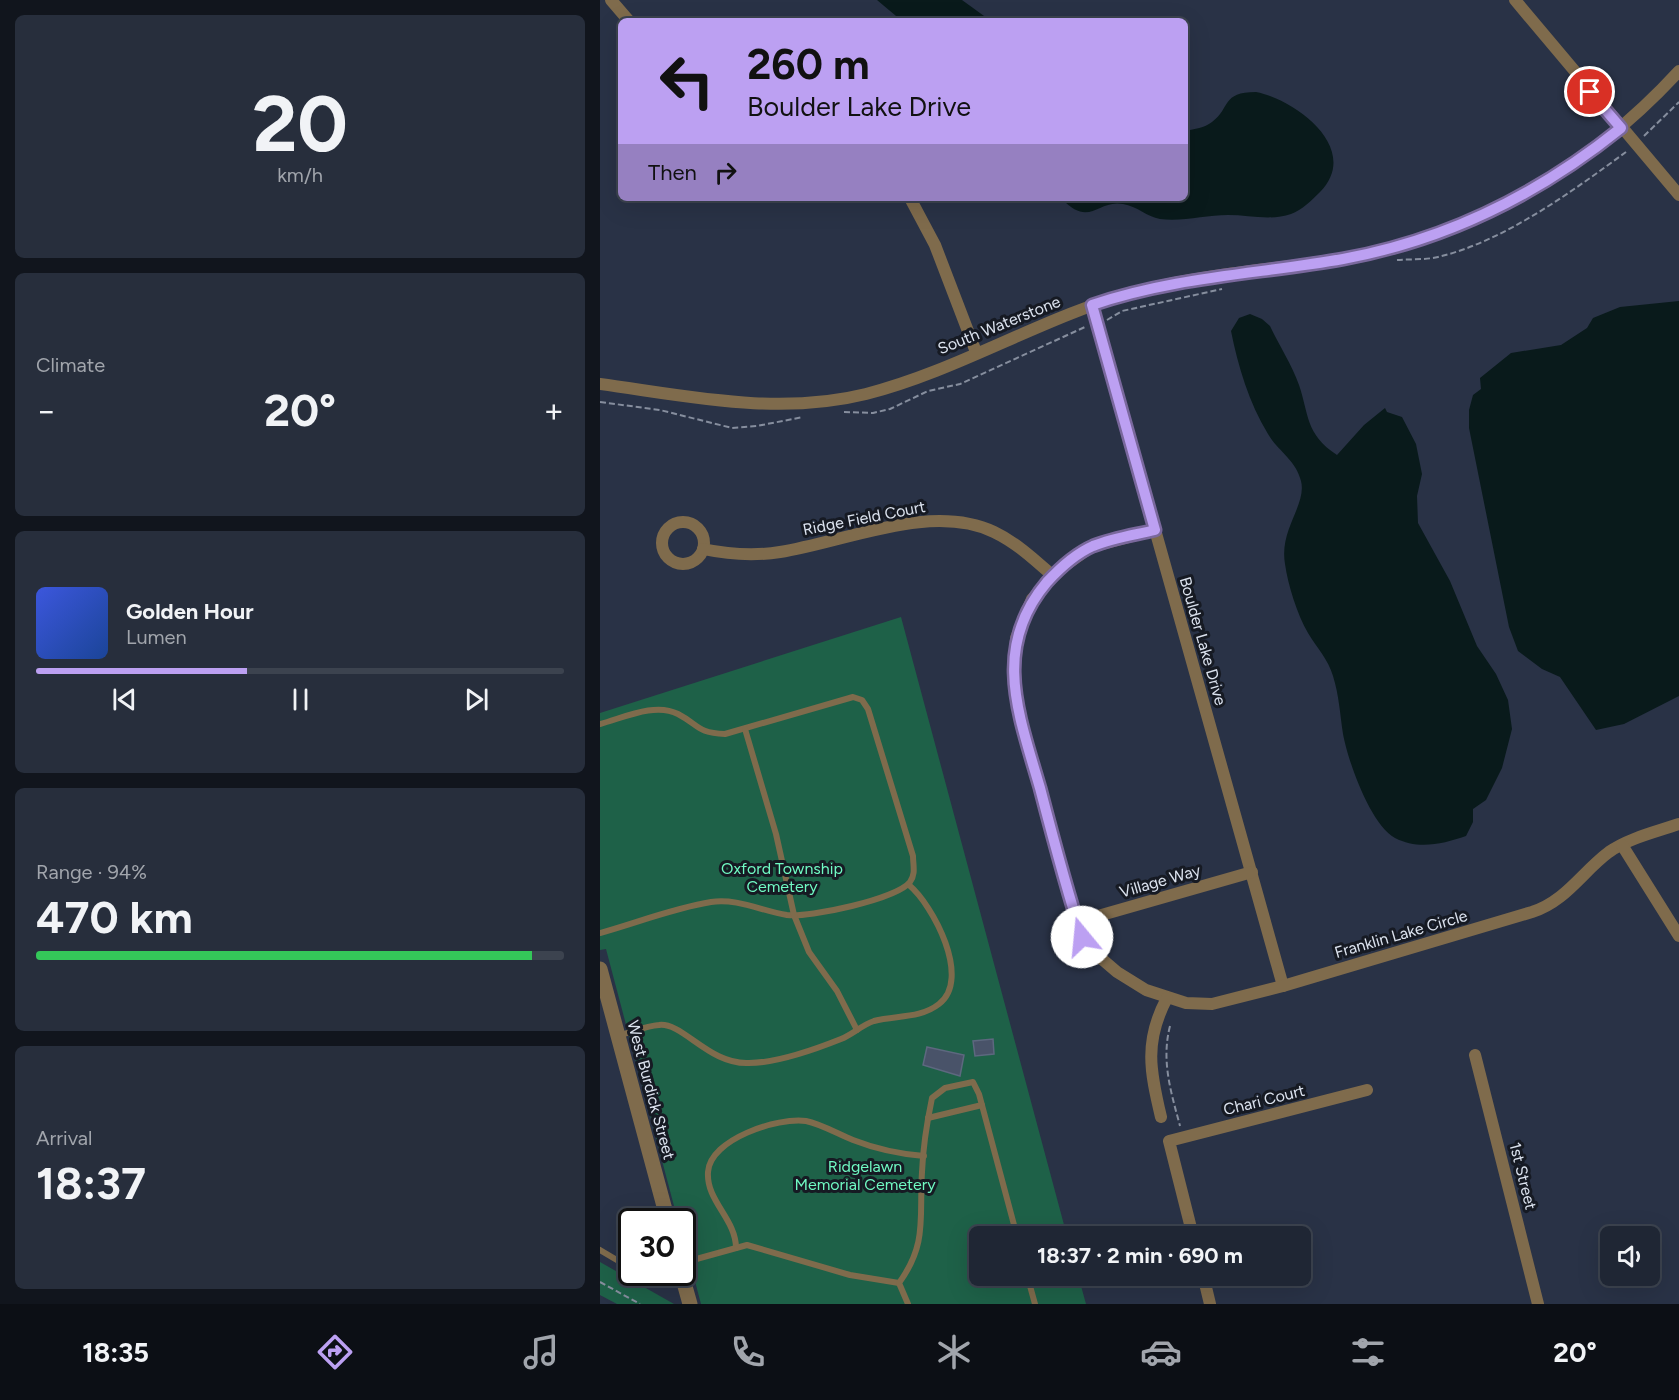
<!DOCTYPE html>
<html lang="en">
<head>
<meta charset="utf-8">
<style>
  :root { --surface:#1f2634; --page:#272e3c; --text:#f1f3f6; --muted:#a1a5ac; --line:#3c434f; --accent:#bca0f2 }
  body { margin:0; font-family:Figtree,sans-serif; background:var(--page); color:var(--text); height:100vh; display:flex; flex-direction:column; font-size:22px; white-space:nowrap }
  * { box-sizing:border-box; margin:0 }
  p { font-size:20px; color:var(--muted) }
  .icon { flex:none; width:33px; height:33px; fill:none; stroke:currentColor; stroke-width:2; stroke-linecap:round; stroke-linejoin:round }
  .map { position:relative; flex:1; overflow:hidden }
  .panel { display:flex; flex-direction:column; gap:15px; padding:15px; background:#11151d; width:600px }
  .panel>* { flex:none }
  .top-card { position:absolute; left:18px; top:18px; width:570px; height:183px; border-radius:9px; box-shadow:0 6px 24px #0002,0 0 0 2px var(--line); background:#bca0f2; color:#111; overflow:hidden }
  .fabs { position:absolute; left:1000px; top:1226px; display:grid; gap:12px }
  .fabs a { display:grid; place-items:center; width:60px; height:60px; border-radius:9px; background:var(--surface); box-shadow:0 6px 24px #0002,0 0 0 2px var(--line); font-size:30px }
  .speed { position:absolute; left:18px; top:1208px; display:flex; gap:12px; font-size:30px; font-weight:700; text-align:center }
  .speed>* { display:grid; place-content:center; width:78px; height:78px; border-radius:50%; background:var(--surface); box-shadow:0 6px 24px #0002,0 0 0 2px var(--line); line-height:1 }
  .speed .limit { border:3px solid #111; border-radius:9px; background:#fff; color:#111 }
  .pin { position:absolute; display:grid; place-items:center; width:51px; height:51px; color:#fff; margin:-26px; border:3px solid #fff; border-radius:50%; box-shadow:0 2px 6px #0007 }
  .me { position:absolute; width:66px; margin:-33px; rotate:343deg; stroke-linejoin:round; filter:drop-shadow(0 0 4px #0008) }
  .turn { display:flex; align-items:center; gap:21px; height:126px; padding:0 30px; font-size:27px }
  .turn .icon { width:78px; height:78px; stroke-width:2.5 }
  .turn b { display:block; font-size:42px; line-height:51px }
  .then { display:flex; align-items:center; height:57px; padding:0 30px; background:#0003; gap:12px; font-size:22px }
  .big { font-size:45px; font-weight:700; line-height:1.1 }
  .panel .tile { flex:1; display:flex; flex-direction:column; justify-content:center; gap:9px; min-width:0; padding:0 21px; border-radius:9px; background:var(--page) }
  .panel .dial { align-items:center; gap:0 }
  .dial b { font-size:78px; line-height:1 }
  .song { display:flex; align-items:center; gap:18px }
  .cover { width:72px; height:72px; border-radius:9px; background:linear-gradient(135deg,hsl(230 70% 55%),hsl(220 70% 35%)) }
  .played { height:6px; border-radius:3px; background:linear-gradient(90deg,var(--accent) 40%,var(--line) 40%) }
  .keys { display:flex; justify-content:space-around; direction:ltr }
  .heat { display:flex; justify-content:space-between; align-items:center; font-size:33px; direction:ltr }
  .charge { height:9px; border-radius:4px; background:linear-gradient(90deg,#34c759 94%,var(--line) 0) }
  .trip { position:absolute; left:369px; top:1226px; width:342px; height:60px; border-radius:9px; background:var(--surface); box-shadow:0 6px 24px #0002,0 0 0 2px var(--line); font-weight:700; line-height:60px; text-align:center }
  .dock { display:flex; height:96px; justify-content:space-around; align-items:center; background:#0c0f15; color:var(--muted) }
  .dock .icon { width:42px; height:42px }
  .dock .active { color:var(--accent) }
  .dock b { font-size:27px; color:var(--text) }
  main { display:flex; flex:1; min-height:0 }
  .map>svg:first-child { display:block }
</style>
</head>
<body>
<main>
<section class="panel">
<div class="tile dial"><b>20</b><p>km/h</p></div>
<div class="tile"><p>Climate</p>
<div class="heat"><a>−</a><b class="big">20°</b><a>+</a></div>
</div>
<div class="tile">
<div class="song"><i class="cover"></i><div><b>Golden Hour</b><p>Lumen</p></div></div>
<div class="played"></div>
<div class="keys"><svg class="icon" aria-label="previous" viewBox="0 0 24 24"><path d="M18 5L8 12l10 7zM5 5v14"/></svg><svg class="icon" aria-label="pause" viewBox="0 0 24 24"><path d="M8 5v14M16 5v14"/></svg><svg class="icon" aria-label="next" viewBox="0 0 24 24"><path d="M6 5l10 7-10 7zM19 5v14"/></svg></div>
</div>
<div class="tile"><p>Range · 94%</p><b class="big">470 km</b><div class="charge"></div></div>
<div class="tile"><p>Arrival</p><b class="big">18:37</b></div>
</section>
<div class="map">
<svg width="1079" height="1304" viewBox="0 0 1079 1304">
  <rect width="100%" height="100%" fill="#293246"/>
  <g fill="#1e6148">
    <path d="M301,617L467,1236H380V1275H478L486,1304H101L83,1236L82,1221H78L6,949L0,950V713Z"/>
    <path d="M0,1262L74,1304H17L0,1295Z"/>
  </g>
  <g fill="#091a1b">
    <path d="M277,0H362L391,21H302Z"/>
    <path d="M656,92C696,100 762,149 720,192C712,200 702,210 691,214C671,221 649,215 628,215C606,215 582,222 560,219C547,217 537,206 523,204C497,199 490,229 461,198H585V131C595,129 604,128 612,122C631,108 621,92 656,92Z"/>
    <path d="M1079,301V696L1024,724L996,730L960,677L942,669L918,651L909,627L869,428V410L873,395L881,389L880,378L911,353L961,345L987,328L993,318L1020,307Z"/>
    <path d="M650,314L662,319L670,326C679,345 692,365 699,385C709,414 705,434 737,455L764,425L785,408L787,412L802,417L816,444L822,474L817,496L818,523L850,581L877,646L896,674L908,700L912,729L902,768L886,800L873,809V822L866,836C843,844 818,850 795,838C770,824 748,761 743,734C740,714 739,695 733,676C728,659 717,648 708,633C697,614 688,585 685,564C679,529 707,505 701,481C696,460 678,451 668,434C649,403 638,366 631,331L639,318Z"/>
  </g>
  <g fill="#495369" stroke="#5d687f" stroke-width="1.5">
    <path d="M393,1039L394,1054L375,1056L373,1041Z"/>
    <path d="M327,1047L364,1055L360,1076L323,1065Z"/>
  </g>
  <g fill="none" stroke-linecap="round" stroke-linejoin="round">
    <g stroke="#868e9e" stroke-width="2" stroke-dasharray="6 3" stroke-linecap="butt">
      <path d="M1044,136L1079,102"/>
      <path d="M797,260C810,259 825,260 838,257C905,241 971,192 1026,152"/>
      <path d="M507,320L522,311L622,289"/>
      <path d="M0,402L60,410L132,428L157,426L203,417"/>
      <path d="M244,412L273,413L290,409L328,391L360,384L485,327"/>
      <path d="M570,1026C561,1061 571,1092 580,1126"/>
      <path d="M0,1282L40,1304"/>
    </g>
    <g stroke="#7f6b4c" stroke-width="6">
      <path d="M0,724C23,718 55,702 78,714C99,725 97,733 125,734L253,697L262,700L268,709L313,856C313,865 316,874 310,882C297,899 209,918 187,915C162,911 137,898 111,902C74,908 36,923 0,933"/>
      <path d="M145,729L176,834L194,915L209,952L237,991L257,1030"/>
      <path d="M20,1035C32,1032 46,1026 59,1025C83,1022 109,1065 149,1063C176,1063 216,1049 241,1039C253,1034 262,1025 274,1021C295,1015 320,1019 339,1004C372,979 333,905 309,885"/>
      <path d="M328,1118L382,1105"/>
      <path d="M136,1248C136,1219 106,1201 108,1172C110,1139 178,1117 206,1121C221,1124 238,1134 253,1140C276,1149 299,1154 324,1156"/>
      <path d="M0,1250L32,1269"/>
      <path d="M82,1263L147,1245L250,1275L299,1283"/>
      <path d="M37,1272L62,1281L82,1279"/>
      <path d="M427,1275L435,1304"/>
      <path d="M308,1304L299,1283C328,1243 319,1217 322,1172C323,1147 327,1122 332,1098L345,1088L373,1082L379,1094L417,1236"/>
    </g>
    <g stroke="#7f6b4c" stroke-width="12">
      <path d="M11,0L29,21"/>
      <path d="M915,0L1079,195"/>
      <path d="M310,198L335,245L376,352"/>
      <path d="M492,305L683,986"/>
      <path d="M0,384C88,396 178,416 266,394C360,370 444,316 538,291C604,274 672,270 739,259C870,239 990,168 1079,71"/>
      <circle cx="83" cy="543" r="21"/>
      <path d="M555,530L491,547L459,570L432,599L416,638L414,686L422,725L481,937L496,954L517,972L546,990L586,1003L612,1004L683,986L932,912C966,901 982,872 1009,852C1029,838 1056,832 1079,824"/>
      <path d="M103,549C127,554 155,556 180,552C245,542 331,502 394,532C417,543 435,560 453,576"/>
      <path d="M1022,845L1079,936"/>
      <path d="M477,922L652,872"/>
      <path d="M875,1055L938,1304"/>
      <path d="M561,1117C550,1071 544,1041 567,998"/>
      <path d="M593,1236L569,1141L767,1090"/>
      <path d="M603,1275L610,1304"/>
    </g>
    <g stroke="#7f6b4c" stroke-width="15">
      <path d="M0,969L68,1221"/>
      <path d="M81,1272L90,1304"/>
    </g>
  </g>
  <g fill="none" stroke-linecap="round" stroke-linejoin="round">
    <g stroke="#7a689d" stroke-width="15">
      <path id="route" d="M482,937C466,888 453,838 440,788C419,715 391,648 447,582C459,569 477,553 493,546C513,538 534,535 555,530L492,305C574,277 658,274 743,259C847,240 939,194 1021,128L990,92"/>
    </g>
    <use href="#route" stroke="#bca0f2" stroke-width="10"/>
  </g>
  <g text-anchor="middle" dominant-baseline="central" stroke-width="6" stroke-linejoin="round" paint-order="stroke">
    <g font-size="16" fill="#dce3ef" stroke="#161a23">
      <text transform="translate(399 325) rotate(-22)">South Waterstone</text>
      <text transform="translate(264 518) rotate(-11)">Ridge Field Court</text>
      <text transform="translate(603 641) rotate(74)">Boulder Lake Drive</text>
      <text transform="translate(560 881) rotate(-16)">Village Way</text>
      <text transform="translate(801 934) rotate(-16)">Franklin Lake Circle</text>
      <text transform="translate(51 1090) rotate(75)">West Burdick Street</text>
      <text transform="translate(664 1100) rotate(-14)">Chari Court</text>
      <text transform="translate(923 1176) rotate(76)">1st Street</text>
    </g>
    <g font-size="16" fill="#70fac3" stroke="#161a23">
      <text x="182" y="868">Oxford Township<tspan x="182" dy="18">Cemetery</tspan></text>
      <text x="265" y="1166">Ridgelawn<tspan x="265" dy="18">Memorial Cemetery</tspan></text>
    </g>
  </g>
</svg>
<div class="fabs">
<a><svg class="icon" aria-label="sound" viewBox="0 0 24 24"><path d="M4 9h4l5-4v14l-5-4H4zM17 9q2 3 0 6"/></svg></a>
</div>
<div class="speed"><div class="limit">30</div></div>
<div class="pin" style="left:990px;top:92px;background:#d93025"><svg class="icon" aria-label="arrive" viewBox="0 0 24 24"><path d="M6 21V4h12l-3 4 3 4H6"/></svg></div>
<svg class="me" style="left:482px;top:937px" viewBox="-20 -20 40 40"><circle r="19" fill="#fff"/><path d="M0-13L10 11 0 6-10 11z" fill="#bca0f2"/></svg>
<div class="trip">18:37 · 2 min · 690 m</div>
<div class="top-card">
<div class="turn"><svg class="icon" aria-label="left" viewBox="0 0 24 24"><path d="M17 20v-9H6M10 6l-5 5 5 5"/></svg><div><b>260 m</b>Boulder Lake Drive</div></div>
<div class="then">Then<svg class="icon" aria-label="right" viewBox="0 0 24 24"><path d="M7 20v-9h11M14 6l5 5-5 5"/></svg></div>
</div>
</div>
</main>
<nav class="dock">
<b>18:35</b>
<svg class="icon active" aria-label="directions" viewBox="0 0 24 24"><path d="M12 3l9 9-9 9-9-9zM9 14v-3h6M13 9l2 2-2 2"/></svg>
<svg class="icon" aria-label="music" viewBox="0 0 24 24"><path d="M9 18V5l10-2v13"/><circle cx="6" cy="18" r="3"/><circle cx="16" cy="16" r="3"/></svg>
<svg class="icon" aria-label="phone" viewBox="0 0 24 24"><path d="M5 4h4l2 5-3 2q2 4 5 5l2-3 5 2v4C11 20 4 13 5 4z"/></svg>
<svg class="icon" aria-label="climate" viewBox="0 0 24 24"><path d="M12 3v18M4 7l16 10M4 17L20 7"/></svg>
<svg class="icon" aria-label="car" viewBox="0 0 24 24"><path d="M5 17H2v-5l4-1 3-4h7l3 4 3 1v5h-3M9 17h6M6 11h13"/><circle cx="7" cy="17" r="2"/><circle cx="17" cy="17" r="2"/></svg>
<svg class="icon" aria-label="filters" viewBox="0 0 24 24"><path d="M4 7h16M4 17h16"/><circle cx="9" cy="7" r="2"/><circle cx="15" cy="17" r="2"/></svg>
<b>20°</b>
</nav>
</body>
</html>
